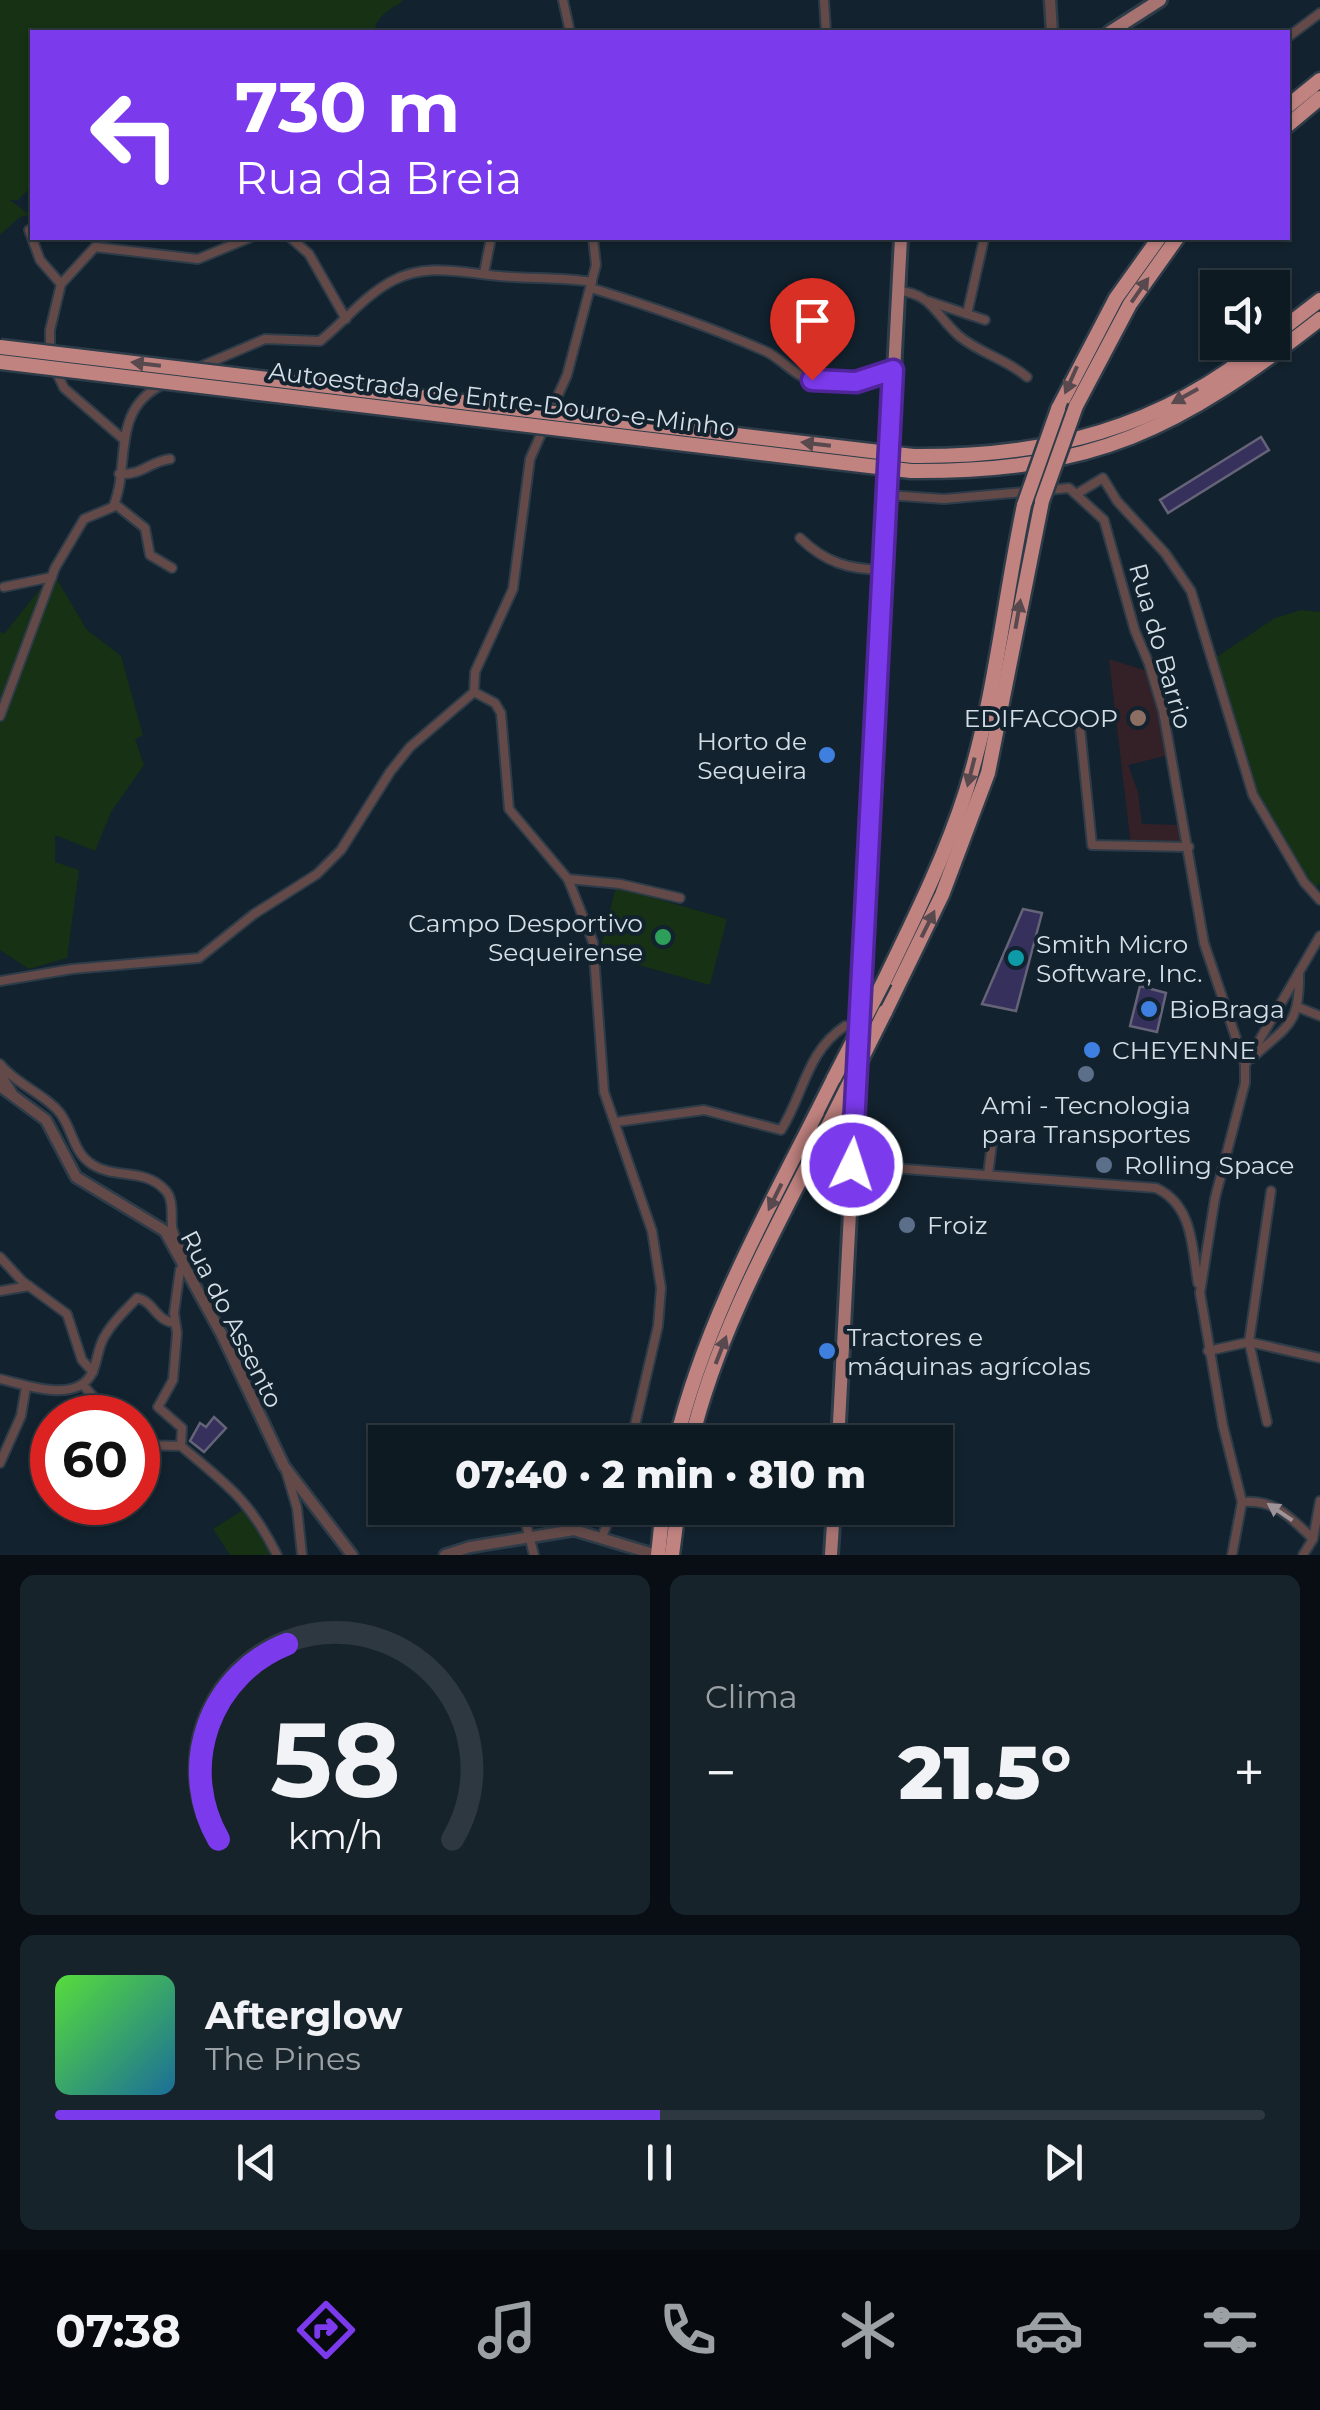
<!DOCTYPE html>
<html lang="pt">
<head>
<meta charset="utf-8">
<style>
  :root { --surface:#0e1a22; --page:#17232a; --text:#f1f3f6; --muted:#9ba1a5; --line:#2e3840; --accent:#7c3aed }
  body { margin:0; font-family:Montserrat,sans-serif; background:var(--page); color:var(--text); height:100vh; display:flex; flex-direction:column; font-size:38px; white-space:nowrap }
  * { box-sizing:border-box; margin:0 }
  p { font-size:32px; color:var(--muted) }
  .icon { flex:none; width:55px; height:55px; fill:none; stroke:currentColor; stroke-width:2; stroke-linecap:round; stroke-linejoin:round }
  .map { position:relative; height:1555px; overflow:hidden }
  .drawer { display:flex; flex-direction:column; gap:20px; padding:20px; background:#080e13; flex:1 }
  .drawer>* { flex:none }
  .guide { position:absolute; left:30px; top:30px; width:1260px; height:210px; border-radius:0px; box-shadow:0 2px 8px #0004,0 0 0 2px var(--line); background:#7c3aed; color:#fff; overflow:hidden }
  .controls { position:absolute; left:1200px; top:270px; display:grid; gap:20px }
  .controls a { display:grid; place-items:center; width:90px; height:90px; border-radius:0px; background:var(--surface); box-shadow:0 2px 8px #0004,0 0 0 2px var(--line); font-size:50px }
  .speed { position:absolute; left:30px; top:1395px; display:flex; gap:20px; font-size:50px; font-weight:700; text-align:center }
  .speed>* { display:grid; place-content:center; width:130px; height:130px; border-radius:50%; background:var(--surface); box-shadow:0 2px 8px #0004,0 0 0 2px var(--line); line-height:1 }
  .speed .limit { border:15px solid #d22; background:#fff; color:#111 }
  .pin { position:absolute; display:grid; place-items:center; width:85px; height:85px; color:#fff; margin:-102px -42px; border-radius:50% 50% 50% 0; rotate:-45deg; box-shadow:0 0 10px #0007 }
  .pin .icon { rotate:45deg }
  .me { position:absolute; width:110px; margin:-55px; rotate:4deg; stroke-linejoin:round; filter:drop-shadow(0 0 8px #0008) }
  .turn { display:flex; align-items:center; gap:35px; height:210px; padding:0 40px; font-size:45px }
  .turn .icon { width:130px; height:130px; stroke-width:2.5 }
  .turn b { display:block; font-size:70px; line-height:85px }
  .big { font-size:75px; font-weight:800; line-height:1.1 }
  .drawer .card { flex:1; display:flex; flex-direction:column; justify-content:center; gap:15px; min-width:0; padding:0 35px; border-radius:15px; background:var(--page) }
  .drawer .dial { align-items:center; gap:0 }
  .dial svg { height:260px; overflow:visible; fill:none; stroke:var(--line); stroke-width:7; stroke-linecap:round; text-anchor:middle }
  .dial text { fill:var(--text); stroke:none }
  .song { display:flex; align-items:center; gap:30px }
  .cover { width:120px; height:120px; border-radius:15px; background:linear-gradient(135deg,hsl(110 70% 55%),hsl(200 70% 35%)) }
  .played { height:10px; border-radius:5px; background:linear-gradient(90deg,var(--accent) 50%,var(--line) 50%) }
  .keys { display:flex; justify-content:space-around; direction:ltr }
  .heat { display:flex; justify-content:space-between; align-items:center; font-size:55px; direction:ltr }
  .drawer .tiles { flex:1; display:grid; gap:20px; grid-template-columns:1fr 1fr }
  .card:last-child { grid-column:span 2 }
  .trip { position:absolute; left:368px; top:1425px; width:585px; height:100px; border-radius:0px; background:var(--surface); box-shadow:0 2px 8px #0004,0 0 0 2px var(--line); font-weight:800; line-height:100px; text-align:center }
  .tab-bar { display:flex; height:160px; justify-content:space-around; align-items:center; background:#060a0e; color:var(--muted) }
  .tab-bar .icon { width:70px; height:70px }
  .tab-bar .current { color:var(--accent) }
  .tab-bar b { font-size:45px; color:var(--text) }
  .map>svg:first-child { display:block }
</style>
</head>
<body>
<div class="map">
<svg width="1320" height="1555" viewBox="0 0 1320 1555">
  <rect width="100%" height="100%" fill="#12222e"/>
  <path fill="#342127" d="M1109,659L1150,672L1169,755L1128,765L1138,792L1142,824L1182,825L1184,846H1131Z"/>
  <g fill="#163114">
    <path d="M0,0H402V2C390,9 376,17 374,32H32V170L29,172L32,173V186L18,200H10L30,215L20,217L0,235Z"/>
    <path d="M53,573L87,630L121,656L143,735L135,739L144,765L111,812L95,851L55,835V862L79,870L67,958L29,969L0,950V632L4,634Z"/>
    <path d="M1301,610L1320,612V883L1315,889L1259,797L1232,709L1212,660L1275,618Z"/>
    <path d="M616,887L727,919L710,985L599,954Z"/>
    <path d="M246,1508L275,1555H230L213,1529Z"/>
  </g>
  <g fill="#36305d" stroke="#646377" stroke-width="2.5">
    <path d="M1261,437L1269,450L1168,513L1160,500Z"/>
    <path d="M1023,909L1042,913L1016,1011L982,1004Z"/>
    <path d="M1140,986L1166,993L1157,1032L1130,1026Z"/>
    <path d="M214,1417L226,1428L204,1452L190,1441L200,1423L206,1427Z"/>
  </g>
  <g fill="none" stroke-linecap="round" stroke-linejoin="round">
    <g stroke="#2d3c48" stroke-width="12">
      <g id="minor">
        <path d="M563,0L570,32"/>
        <path d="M824,0L826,32"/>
        <path d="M1288,37L1320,13"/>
        <path d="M29,230L40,260L61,284L50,330V353"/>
        <path d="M291,238L309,254L346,319"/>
        <path d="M484,273L491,238"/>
        <path d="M61,284L95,247L198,259L249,238"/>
        <path d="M591,288C650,306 708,326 765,351C781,358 794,376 810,379C840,386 865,378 893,370"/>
        <path d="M898,291C932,293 936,316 959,336C981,354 1006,359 1027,377"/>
        <path d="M928,301L985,320"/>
        <path d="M967,314L984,239"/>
        <path d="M54,367L64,388L122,438"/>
        <path d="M197,368L265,339L320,341C344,322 364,296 392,281C426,262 463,273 499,276C530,279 561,277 592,282"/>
        <path d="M119,474C144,475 148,462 170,459"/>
        <path d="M1078,493L1103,478L1117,501L1165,553L1191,591L1253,795L1304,882L1320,900"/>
        <path d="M888,495L944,499L1069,488L1104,520L1135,631L1149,664L1163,711L1204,943L1245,1065"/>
        <path d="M115,504L145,528L150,555L172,568"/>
        <path d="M800,538C826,563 848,569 883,570"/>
        <path d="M4,587L52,577"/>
        <path d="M474,692L495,703L501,713L509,809L568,879L593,942L604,1092L652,1231L661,1288L658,1326L631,1442"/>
        <path d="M474,692L475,672L513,589L530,459L567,375L596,265L593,238"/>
        <path d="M0,716L55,568L84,519L113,507C131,466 110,410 162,385"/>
        <path d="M1080,727L1092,845L1189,847"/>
        <path d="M568,879L620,884L680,898"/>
        <path d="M0,981L72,969L199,958L254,914L317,874L341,850L390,772L410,747L474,692"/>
        <path d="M1300,1008L1320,1016"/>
        <path d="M1252,1058C1289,1024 1300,1025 1299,972"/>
        <path d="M0,1064C17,1085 45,1094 60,1113C73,1130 73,1153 93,1165C115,1179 145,1168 165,1190C174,1199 171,1215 172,1227C174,1237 180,1247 183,1256"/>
        <path d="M0,1073L12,1092"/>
        <path d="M616,1122L704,1110L781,1130C804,1094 806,1052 845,1026"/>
        <path d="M852,1165L1156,1188C1193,1205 1192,1247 1198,1283"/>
        <path d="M988,1175L992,1143"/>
        <path d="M0,1257L22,1281L67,1314L82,1360L93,1372"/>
        <path d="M185,1265L180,1270L174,1313L177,1333L173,1380L158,1407L182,1428L181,1446C227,1485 249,1499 277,1555"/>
        <path d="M0,1291L29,1286"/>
        <path d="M1208,1351L1249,1342L1320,1358"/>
        <path d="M0,1379C27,1385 78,1405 93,1371C98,1359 98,1345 106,1334C114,1320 126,1310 137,1298C154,1301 155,1321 175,1323"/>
        <path d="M83,1385L112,1418"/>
        <path d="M1267,1422L1249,1342L1271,1191"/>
        <path d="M138,1445L181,1446"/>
        <path d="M0,1463L21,1416L26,1387"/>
        <path d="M286,1471L297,1508L302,1555"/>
        <path d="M1242,1502C1275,1499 1290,1517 1313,1539"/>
        <path d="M522,1508L534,1555"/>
        <path d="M907,1508L911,1511"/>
        <path d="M888,1518L889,1508"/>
        <path d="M602,1537L613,1508"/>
        <path d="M1232,1555L1242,1502L1223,1426L1200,1293L1215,1198L1245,1083V1065L1320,936"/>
        <path d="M1303,1555L1313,1539L1320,1501"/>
      </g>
    </g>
    <g stroke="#2d3c48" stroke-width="15">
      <g id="tertiary">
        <path d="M1050,0L1052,32"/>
        <path d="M0,1086L46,1120L76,1177L165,1231L222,1335L284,1466L352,1555"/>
        <path d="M445,1555L470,1547L574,1530L650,1553"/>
      </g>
    </g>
    <g stroke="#2d3c48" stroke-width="18">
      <g id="primary">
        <path d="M1110,32L1160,0"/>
        <path d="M838,1442L901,238"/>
        <path d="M831,1555L834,1508"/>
      </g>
    </g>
    <g stroke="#2d3c48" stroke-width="19">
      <g id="motorway">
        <path d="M1288,106L1320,80"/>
        <path d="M1288,125L1320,98"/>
        <path d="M1272,337L1320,300"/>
        <path d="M1076,406L1130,304L1177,238"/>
        <path d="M1058,409L1116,298L1159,238"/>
        <path d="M913,456C1047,457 1161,429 1266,342"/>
        <path d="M911,471C1095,472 1178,430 1320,319"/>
        <path d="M884,981C914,919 945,857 966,791C995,698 1004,600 1024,505"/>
        <path d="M885,1012L942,895L988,773L1042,501"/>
        <path d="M676,1442C707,1313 776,1196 834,1078"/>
        <path d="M691,1442C718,1328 779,1223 832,1118"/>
        <path d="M658,1555L663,1508"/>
        <path d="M672,1555L678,1508"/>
      </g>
    </g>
    <use href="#minor" stroke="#634a49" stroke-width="8"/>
    <use href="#tertiary" stroke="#634a49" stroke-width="10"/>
    <use href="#primary" stroke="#a67371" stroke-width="12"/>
    <use href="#motorway" stroke="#c18380" stroke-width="14"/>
    <g stroke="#2d3c48" stroke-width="19" stroke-linecap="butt">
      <g id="motorway-bridge">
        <path d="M0,347L913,456"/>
        <path d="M0,362L911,471"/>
        <path d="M1042,501L1076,406"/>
        <path d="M1024,505L1058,409"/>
        <path d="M834,1078L884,981"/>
        <path d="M832,1118L885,1012"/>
      </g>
    </g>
    <use href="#motorway-bridge" stroke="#c18380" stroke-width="14"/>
  </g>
  <defs><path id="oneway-solid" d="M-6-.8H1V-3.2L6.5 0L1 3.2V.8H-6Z" transform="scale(2.5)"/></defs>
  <g fill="#58494f">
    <use href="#oneway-solid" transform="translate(1140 290) rotate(-55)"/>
    <use href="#oneway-solid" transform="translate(146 364) rotate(-173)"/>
    <use href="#oneway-solid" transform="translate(1071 380) rotate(114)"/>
    <use href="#oneway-solid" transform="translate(1185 396) rotate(151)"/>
    <use href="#oneway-solid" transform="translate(816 444) rotate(-173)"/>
    <use href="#oneway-solid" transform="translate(1018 614) rotate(-80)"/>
    <use href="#oneway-solid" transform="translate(971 772) rotate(104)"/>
    <use href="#oneway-solid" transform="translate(928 924) rotate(-64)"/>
    <use href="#oneway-solid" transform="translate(775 1197) rotate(116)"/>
    <use href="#oneway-solid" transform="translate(721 1350) rotate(-69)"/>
  </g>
  <use fill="#9c9498" href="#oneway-solid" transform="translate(1280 1512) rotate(-146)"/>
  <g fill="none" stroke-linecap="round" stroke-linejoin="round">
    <g stroke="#51269a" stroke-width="25">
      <path id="route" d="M812,380L856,382L893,370L852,1165"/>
    </g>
    <use href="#route" stroke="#7c3aed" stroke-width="18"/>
  </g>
  <circle fill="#8d6e63" stroke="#12222e" stroke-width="4" cx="1138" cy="718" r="10"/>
  <g fill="#3f7fe0" stroke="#12222e" stroke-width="4">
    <circle cx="827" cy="755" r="10"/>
    <circle cx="1149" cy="1009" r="10"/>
    <circle cx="1092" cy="1050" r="10"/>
    <circle cx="827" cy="1351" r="10"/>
  </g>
  <circle fill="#2e9e5b" stroke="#12222e" stroke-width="4" cx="663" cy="937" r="10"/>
  <circle fill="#0f9aa8" stroke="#12222e" stroke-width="4" cx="1016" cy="958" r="10"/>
  <g fill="#5c6f8a" stroke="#12222e" stroke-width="4">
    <circle cx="1086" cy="1074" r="10"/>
    <circle cx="1104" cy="1165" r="10"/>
    <circle cx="907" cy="1225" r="10"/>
  </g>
  <g text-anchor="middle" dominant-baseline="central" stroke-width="8" stroke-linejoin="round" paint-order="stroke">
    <g font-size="25" fill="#d4dee6" stroke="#12222e">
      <text transform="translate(502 399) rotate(7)">Autoestrada de Entre-Douro-e-Minho</text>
      <text transform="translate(1161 646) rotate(74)">Rua do Barrio</text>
      <text transform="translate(232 1319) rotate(63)">Rua do Assento</text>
    </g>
    <g font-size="25" fill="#d4dee6" stroke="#12222e" text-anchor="start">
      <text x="1118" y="718" text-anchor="end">EDIFACOOP</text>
      <text x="807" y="741" text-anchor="end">Horto de<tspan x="807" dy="29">Sequeira</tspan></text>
      <text x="643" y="923" text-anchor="end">Campo Desportivo<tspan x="643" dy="29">Sequeirense</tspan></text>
      <text x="1036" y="944">Smith Micro<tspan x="1036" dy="29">Software, Inc.</tspan></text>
      <text x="1169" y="1009">BioBraga</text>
      <text x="1112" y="1050">CHEYENNE</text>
      <text x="1086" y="1105" text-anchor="middle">Ami - Tecnologia<tspan x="1086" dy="29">para Transportes</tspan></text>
      <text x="1124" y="1165">Rolling Space</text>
      <text x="927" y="1225">Froiz</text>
      <text x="847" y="1337">Tractores e<tspan x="847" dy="29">máquinas agrícolas</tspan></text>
    </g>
  </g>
</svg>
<div class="controls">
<a><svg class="icon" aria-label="sound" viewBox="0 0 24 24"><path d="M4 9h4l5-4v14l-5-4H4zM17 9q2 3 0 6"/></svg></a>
</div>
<div class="speed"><div class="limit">60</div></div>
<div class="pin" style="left:812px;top:380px;background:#d93025"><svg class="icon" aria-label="arrive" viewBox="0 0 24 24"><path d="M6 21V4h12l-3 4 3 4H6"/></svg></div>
<svg class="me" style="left:852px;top:1165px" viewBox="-20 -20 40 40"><circle r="17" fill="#7c3aed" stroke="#fff" stroke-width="3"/><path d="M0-11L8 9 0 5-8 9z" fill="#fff"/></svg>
<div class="trip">07:40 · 2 min · 810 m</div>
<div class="guide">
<div class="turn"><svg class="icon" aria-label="left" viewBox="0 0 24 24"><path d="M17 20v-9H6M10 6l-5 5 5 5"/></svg><div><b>730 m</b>Rua da Breia</div></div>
</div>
</div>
<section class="drawer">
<div class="tiles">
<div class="card dial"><svg viewBox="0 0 100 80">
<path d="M14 69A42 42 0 1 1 86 69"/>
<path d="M14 69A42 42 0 0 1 35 9" stroke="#7c3aed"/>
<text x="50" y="56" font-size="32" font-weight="700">58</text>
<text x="50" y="72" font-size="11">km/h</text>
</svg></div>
<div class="card"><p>Clima</p>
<div class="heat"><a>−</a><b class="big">21.5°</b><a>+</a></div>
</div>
<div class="card">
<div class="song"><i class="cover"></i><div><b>Afterglow</b><p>The Pines</p></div></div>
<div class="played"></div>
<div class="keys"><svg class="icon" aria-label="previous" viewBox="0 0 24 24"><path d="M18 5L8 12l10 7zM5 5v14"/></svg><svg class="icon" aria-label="pause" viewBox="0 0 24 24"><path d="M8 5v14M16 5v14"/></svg><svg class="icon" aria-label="next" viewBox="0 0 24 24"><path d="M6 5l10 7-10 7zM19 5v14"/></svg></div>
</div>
</div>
</section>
<nav class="tab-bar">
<b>07:38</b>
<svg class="icon current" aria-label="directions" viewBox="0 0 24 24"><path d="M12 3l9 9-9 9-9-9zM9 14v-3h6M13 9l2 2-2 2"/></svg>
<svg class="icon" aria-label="music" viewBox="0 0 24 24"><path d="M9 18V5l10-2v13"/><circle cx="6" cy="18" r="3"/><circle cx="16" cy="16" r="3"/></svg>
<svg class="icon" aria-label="phone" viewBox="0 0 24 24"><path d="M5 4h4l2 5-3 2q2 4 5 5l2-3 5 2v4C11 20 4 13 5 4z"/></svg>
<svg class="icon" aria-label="climate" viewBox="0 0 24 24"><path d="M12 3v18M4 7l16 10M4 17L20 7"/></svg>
<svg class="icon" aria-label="car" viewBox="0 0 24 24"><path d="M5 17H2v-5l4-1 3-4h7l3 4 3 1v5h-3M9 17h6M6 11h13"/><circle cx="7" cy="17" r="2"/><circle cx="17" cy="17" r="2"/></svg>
<svg class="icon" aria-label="filters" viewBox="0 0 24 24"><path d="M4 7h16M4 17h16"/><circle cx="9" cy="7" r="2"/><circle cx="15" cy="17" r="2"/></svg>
</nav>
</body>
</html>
